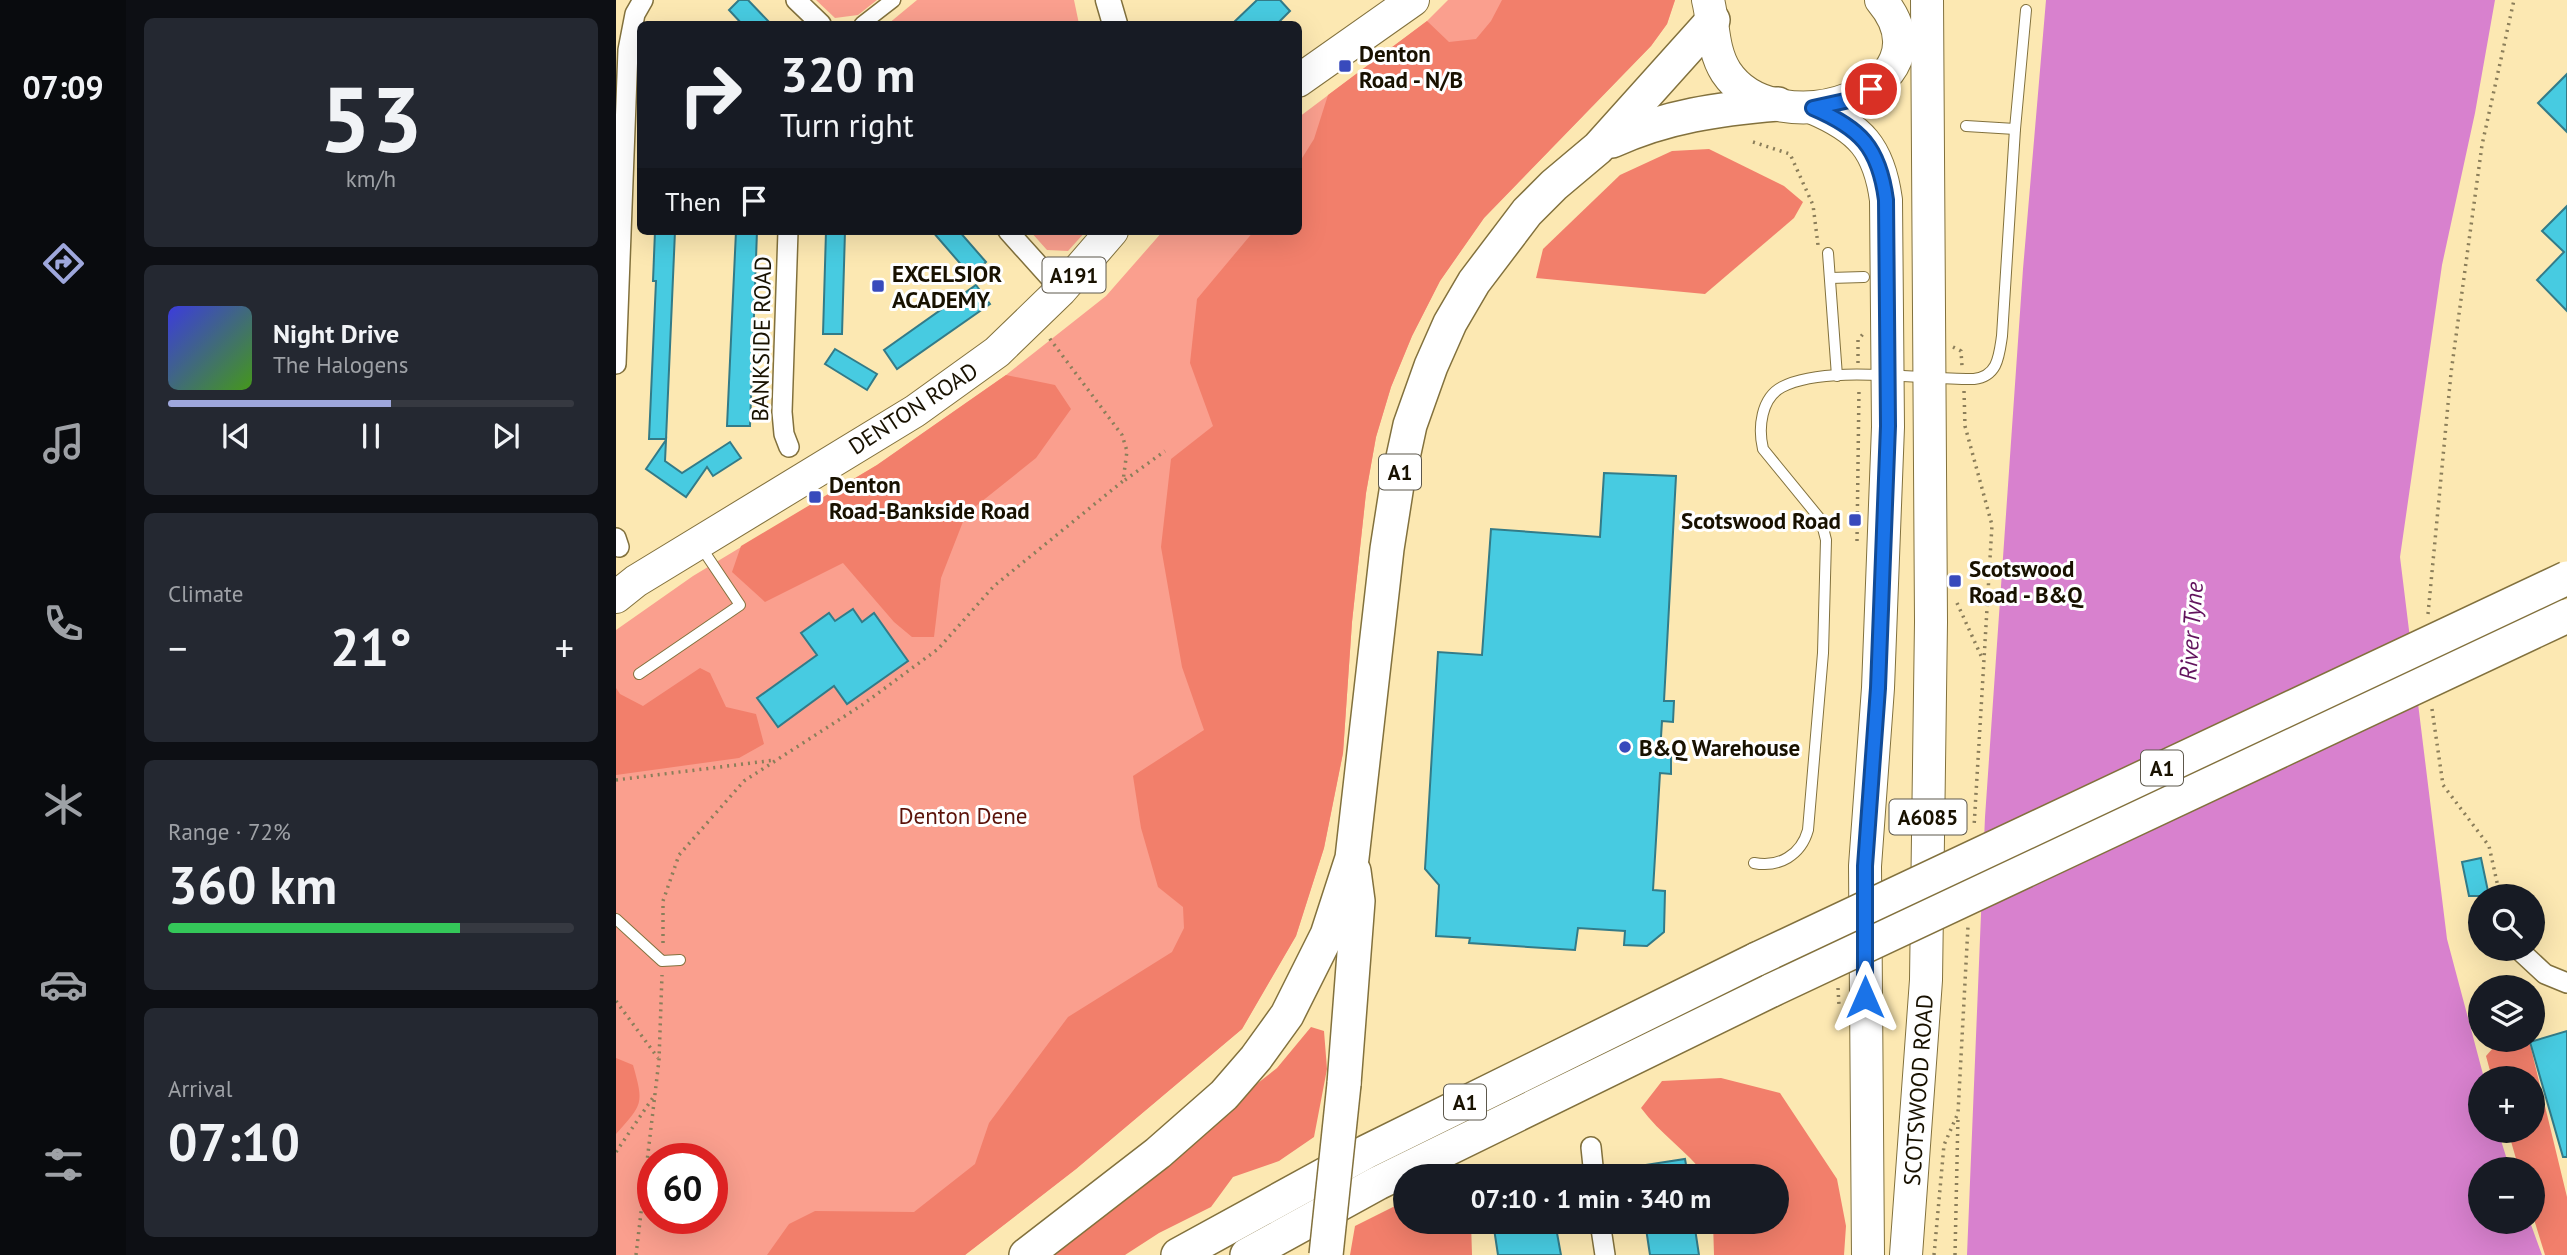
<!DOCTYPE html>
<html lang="en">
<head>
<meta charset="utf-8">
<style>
  :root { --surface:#171b24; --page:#242831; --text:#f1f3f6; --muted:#9ea1a6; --line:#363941; --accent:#9ea7dc }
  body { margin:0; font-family:"PT Sans",sans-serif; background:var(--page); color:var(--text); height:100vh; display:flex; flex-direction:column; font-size:26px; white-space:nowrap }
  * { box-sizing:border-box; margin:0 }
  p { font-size:23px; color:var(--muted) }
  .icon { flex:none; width:38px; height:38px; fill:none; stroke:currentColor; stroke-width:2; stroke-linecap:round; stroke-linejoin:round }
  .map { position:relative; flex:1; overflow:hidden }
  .side { display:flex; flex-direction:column; gap:18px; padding:18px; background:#0d0f14; width:490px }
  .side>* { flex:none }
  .top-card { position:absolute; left:21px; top:21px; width:665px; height:214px; border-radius:10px; box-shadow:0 7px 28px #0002; background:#171b24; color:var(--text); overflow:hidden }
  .fabs { position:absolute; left:1852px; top:884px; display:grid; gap:14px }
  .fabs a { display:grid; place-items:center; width:77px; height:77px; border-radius:50%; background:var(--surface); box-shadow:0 7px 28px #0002; font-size:35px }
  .speed { position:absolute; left:21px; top:1143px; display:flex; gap:14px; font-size:35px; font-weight:700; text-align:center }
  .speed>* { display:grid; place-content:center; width:91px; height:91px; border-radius:50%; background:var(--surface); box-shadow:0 7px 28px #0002; line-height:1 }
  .speed .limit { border:10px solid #d22; background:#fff; color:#111 }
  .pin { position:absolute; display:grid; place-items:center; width:60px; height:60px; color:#fff; margin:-30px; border:4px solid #fff; border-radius:50%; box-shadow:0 2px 7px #0007 }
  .me { position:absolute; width:77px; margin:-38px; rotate:0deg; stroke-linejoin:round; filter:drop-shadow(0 0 5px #0008) }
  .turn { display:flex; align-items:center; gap:24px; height:147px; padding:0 28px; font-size:32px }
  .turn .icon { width:91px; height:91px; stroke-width:2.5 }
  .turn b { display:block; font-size:49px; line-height:60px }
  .then { display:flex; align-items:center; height:66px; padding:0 28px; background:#0003; gap:14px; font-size:26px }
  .big { font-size:52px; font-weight:600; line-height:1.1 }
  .side .card { flex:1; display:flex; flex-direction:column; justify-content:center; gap:10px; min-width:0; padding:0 24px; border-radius:10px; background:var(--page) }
  .side .dial { align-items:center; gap:0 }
  .dial b { font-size:91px; line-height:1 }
  .song { display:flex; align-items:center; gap:21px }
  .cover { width:84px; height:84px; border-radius:10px; background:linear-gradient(135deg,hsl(240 70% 55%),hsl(100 70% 35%)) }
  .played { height:7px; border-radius:4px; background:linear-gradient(90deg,var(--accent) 55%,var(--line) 55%) }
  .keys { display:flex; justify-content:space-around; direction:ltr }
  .heat { display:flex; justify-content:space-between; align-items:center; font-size:38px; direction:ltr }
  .charge { height:10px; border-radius:5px; background:linear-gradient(90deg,#34c759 72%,var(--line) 0) }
  .trip { position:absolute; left:777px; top:1164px; width:396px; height:70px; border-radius:35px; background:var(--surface); box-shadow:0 7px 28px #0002; font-weight:600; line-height:70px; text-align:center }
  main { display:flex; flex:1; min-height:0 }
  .menu { display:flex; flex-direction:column; width:126px; justify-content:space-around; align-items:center; background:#090b0e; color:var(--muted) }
  .menu .icon { width:49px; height:49px }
  .menu .current { color:var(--accent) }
  .menu b { font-size:32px; color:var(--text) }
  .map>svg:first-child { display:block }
</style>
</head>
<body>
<main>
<nav class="menu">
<b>07:09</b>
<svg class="icon current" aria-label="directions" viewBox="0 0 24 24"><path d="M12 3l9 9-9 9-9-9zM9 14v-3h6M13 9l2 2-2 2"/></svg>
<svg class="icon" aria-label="music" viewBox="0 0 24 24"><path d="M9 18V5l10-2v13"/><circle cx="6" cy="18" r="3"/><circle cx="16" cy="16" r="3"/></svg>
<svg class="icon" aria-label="phone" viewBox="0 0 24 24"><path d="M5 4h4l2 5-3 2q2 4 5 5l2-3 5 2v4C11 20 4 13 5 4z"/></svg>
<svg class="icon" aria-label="climate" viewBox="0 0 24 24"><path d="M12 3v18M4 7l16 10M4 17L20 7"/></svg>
<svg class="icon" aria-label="car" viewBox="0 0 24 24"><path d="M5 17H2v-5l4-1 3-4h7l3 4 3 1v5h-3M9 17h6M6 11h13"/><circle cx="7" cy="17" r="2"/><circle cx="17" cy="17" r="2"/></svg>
<svg class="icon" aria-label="filters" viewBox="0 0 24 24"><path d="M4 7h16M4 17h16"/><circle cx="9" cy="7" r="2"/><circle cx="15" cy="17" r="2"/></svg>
</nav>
<section class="side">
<div class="card dial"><b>53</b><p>km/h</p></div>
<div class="card">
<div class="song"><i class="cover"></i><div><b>Night Drive</b><p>The Halogens</p></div></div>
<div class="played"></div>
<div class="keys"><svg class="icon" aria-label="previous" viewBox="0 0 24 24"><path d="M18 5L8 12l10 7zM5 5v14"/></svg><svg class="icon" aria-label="pause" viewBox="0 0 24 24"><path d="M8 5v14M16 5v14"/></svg><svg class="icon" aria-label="next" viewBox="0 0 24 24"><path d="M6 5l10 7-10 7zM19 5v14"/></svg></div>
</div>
<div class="card"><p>Climate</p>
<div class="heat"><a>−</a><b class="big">21°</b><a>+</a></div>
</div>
<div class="card"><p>Range · 72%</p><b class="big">360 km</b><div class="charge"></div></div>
<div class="card"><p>Arrival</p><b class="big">07:10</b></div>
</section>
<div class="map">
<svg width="1951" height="1255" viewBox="0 0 1951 1255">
  <rect width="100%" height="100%" fill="#fce8b2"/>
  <g fill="#fa9f8e" fill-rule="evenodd">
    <path d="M200,0H261L242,15L219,18Z"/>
    <path d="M301,0H458L463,24H272Z"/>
    <path d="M832,0H1059L1051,24L1035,46L868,218L824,281L796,336L775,387L760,437L750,493L736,622L727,753L708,848L680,936L626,1029L460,1169L349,1255H0V630L77,576L261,465L390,375L490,296L547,231H682L683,117L811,21ZM37,1158H96V1218H37Z"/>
    <path d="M414,231H470L452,251L431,250Z"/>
  </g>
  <g fill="#f27f6b">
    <path d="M886,0H1059L1051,24L1035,46L868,218L824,281L796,336L775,387L760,437L750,493L736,622L727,753L708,848L680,936L626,1029L460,1169L349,1255H151L173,1224L199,1211L298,1212L359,1164L373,1123L452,1017L556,952L568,928L567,907L542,887L525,828L517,776L588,730L566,667L545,547L555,459L597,426L574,363L581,299L638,231H682L683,163L698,139L712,95L811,21L833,42L860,39L875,21Z"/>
    <path d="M1093,149L1168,186L1187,202L1178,218L1089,294L920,278L927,249L1004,175L1056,151Z"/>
    <path d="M390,375L439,385L455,409L420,458L350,514L325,578L318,637H296L278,622L227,563L149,602L116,572L125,546L261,465Z"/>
    <path d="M84,668L94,673L110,707L140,714L148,744L123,758L0,775V688L4,694L27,706Z"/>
    <path d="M695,1027L708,1031L711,1069L698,1137L663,1161L617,1177L595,1207L543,1233L509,1255H422L661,1068Z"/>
    <path d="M1884,1040H1913L1951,1197V1255H1929L1916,1213V1169H1903L1892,1131L1916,1130V1078H1876L1870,1056Z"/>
    <path d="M0,1058L17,1065C28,1104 27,1104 0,1134Z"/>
    <path d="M1105,1078L1164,1093L1221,1179L1230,1226L1228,1255H1098L1097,1222H1160V1176H1090C1070,1150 1044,1134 1025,1108L1046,1081Z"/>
    <path d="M789,1201V1222H855L856,1255H734L739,1226Z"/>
  </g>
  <path fill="#d881ce" d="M1430,0H1879L1859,113L1826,265L1784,557L1831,939L1868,1078H1864V1130L1882,1131L1894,1169H1864V1222H1914L1926,1255H1351L1369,817L1407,269Z"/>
  <g fill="#47cbe1" stroke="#337b88" stroke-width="2">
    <path d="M123,0H132L155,24H126L113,10Z"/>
    <path d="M641,0H664L674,11L661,24H616Z"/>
    <path d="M1951,74V132L1922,103Z"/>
    <path d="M1951,206V311L1921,280L1948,252L1926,231Z"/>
    <path d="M39,231H59L50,439H33L40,281H37Z"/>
    <path d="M120,231H141L134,426H111Z"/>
    <path d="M210,231H229L226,334H207Z"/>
    <path d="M316,231H343L370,262L355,276Z"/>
    <path d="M360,285L374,304L281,369L268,350Z"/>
    <path d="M219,349L261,374L251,390L209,364Z"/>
    <path d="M50,440L49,461L66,473L114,442L125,458L97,476L91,467L70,497L30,469Z"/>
    <path d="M988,473L1060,476L1048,701H1058L1057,722L1046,721L1044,753H1055V774L1044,773L1037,890L1049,891L1048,932L1031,946L1008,945L1009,931L962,928L959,950L853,943L854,938L820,936L823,885L809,869L822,652L866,655L875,529L984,537Z"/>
    <path d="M237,609L246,622L258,613L292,661L231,704L218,686L162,727L141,698L201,655L185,633L213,613L219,621Z"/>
    <path d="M1865,858L1873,896H1853L1846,862Z"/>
    <path d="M1951,1031V1157H1947L1914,1042Z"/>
    <path d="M1069,1159L1072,1176H1016V1167Z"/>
    <path d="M877,1222H939L945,1255H882Z"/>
    <path d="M1029,1222H1078L1083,1255H1034Z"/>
  </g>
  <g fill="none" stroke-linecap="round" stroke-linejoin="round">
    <g stroke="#82713d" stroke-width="12">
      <g id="service">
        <path d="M1350,126L1399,129"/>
        <path d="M1212,253L1221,376"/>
        <path d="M1214,278L1248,277"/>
        <path d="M23,674L124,605L85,547"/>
        <path d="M1138,863C1163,868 1185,855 1192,830L1207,653L1210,540L1205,520L1147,449C1142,428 1145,398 1166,387C1210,364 1308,380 1358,379C1382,376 1383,356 1386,336L1399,129L1410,10"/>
        <path d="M0,919L46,961L64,960"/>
      </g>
    </g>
    <g stroke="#82713d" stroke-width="17">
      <path id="pedestrian" d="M246,24L277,0"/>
    </g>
    <g stroke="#82713d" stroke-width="22">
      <g id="minor">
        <path d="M180,0L205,24"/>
        <path d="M172,231L166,412L168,434L173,447"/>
        <path d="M392,231L445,290"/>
        <path d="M0,364L12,50L19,14L27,0"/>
        <path d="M0,538L3,547"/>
        <path d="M1901,948L1929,974L1951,983"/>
        <path d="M975,1147L978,1176"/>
        <path d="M984,1222L989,1255"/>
      </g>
    </g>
    <g stroke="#82713d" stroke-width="27">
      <path id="tertiary" d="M492,0L499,24"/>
    </g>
    <g stroke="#82713d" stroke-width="34">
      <g id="primary">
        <path d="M1092,0C1098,24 1096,50 1110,72C1161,149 1340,89 1265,0"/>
        <path d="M682,81L797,0"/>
        <path d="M1197,108C1244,128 1263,148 1270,200L1272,427L1262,688L1249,866L1252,1255"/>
        <path d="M0,597L20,581L299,411L381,352L445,290L496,231"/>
        <path d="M1290,1255L1310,980L1315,622L1311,0"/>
      </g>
    </g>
    <g stroke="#82713d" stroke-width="36">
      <g id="trunk">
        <path d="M996,141C1050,116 1103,109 1162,104"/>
        <path d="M728,1084L742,901L738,871"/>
        <path d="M410,1255L542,1153L608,1095L640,1058L671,1015L711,935L736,858L771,549L781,485L794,425L815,366L834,323L858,282L911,212L938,185L982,148L1097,20"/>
        <path d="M562,1255L750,1152L1141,959"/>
        <path d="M631,1255L762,1183L1156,990"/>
      </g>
    </g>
    <g stroke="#8b7e5a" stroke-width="3.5" stroke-dasharray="2 5" stroke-linecap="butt">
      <path d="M1137,142L1174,154L1197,205L1202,245"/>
      <path d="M1337,347L1345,351L1346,366"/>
      <path d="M1242,363V340L1247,334"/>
      <path d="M1348,391L1349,426L1376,525L1358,827"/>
      <path d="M509,480L549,451"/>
      <path d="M1241,541L1243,388"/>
      <path d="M1341,603L1367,660"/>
      <path d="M1812,614L1835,373L1866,145L1898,0"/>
      <path d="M1816,709L1827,785L1873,846L1884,896"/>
      <path d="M0,780L159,760"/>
      <path d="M47,943V901L63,855L128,781L246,705L322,649L378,586L507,481L511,451L506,435L431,335"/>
      <path d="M1222,988L1223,1005"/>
      <path d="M0,1001L42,1058"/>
      <path d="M0,1152L38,1096"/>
      <path d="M20,1255L43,1060L46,975"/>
      <path d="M1318,1255L1328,1145L1342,1113L1352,926"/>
      <path d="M1339,1255L1342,1115"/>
    </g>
    <use href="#service" stroke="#fff" stroke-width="10"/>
    <use href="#pedestrian" stroke="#fff" stroke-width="14"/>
    <use href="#minor" stroke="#fff" stroke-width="19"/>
    <use href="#tertiary" stroke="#fff" stroke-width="24"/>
    <use href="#primary" stroke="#fff" stroke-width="32"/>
    <use href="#trunk" stroke="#fff" stroke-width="33"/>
    <g stroke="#82713d" stroke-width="36" stroke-linecap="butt">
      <g id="trunk-bridge">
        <path d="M1141,959L1951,578"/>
        <path d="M1156,990L1951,616"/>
        <path d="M710,1255L728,1084"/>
      </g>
    </g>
    <use href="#trunk-bridge" stroke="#fff" stroke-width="33"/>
  </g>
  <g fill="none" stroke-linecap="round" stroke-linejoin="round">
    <g stroke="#114b97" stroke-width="18">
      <path id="route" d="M1249,997V866L1262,688L1272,426L1270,200C1263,147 1244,128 1197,108L1229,101L1255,89"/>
    </g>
    <use href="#route" stroke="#1a73e8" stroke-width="12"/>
  </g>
  <g fill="#384abc" stroke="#fff" stroke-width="2.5">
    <rect x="722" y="59" width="14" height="14" rx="3.5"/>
    <rect x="255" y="279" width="14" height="14" rx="3.5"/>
    <rect x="192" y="490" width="14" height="14" rx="3.5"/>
    <rect x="1232" y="513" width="14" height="14" rx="3.5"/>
    <rect x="1332" y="574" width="14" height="14" rx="3.5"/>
    <circle cx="1009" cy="747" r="7"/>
  </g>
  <g text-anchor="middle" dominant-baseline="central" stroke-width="6" stroke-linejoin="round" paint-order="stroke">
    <g fill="#fff" stroke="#5d584c" stroke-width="2">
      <rect x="426.5" y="257.5" width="63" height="35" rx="5"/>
      <rect x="763" y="454.5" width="42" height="35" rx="5"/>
      <rect x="1525" y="750.5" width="42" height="35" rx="5"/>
      <rect x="1273.5" y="799.5" width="77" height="35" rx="5"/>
      <rect x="828" y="1084.5" width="42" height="35" rx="5"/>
    </g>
    <g font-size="21" font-weight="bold" fill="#181100">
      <text x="458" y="275">A191</text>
      <text x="784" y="472">A1</text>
      <text x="1546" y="768">A1</text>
      <text x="1312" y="817">A6085</text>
      <text x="849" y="1102">A1</text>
    </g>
    <g font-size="23" font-weight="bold" fill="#181100" stroke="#fff" text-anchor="start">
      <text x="743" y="53">Denton<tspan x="743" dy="26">Road - N/B</tspan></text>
      <text x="276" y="273">EXCELSIOR<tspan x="276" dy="26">ACADEMY</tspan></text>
      <text x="213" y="484">Denton<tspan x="213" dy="26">Road-Bankside Road</tspan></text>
      <text x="1225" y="520" text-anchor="end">Scotswood Road</text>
      <text x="1353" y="568">Scotswood<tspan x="1353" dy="26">Road - B&amp;Q</tspan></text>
      <text x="1023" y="747">B&amp;Q Warehouse</text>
    </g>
    <g font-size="23" fill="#181100" stroke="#fff">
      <text transform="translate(145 339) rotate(-89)">BANKSIDE ROAD</text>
      <text transform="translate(297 408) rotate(-33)">DENTON ROAD</text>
      <text transform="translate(1302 1090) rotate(-86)">SCOTSWOOD ROAD</text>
    </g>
    <g font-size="23" fill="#5b130a" stroke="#fff">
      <text x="347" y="815">Denton Dene</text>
    </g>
    <g font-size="24" font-style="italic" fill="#62135d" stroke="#fff">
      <text transform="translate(1575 631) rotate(-86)">River Tyne</text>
    </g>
  </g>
</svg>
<div class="fabs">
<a><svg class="icon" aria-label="search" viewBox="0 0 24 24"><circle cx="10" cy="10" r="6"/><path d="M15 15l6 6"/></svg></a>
<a><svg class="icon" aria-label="layers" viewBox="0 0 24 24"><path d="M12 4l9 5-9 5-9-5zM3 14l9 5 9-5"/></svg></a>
<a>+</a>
<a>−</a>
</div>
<div class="speed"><div class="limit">60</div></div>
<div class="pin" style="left:1255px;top:89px;background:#d93025"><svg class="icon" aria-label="arrive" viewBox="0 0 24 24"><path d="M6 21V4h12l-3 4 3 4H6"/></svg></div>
<svg class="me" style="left:1249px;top:997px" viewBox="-20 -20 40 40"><path d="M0-17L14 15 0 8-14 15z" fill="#1a73e8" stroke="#fff" stroke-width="4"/></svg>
<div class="trip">07:10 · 1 min · 340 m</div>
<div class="top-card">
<div class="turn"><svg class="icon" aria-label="right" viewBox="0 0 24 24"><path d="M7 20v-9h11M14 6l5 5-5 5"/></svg><div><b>320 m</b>Turn right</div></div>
<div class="then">Then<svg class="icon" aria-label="arrive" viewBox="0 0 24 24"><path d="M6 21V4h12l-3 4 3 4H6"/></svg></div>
</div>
</div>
</main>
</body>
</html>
